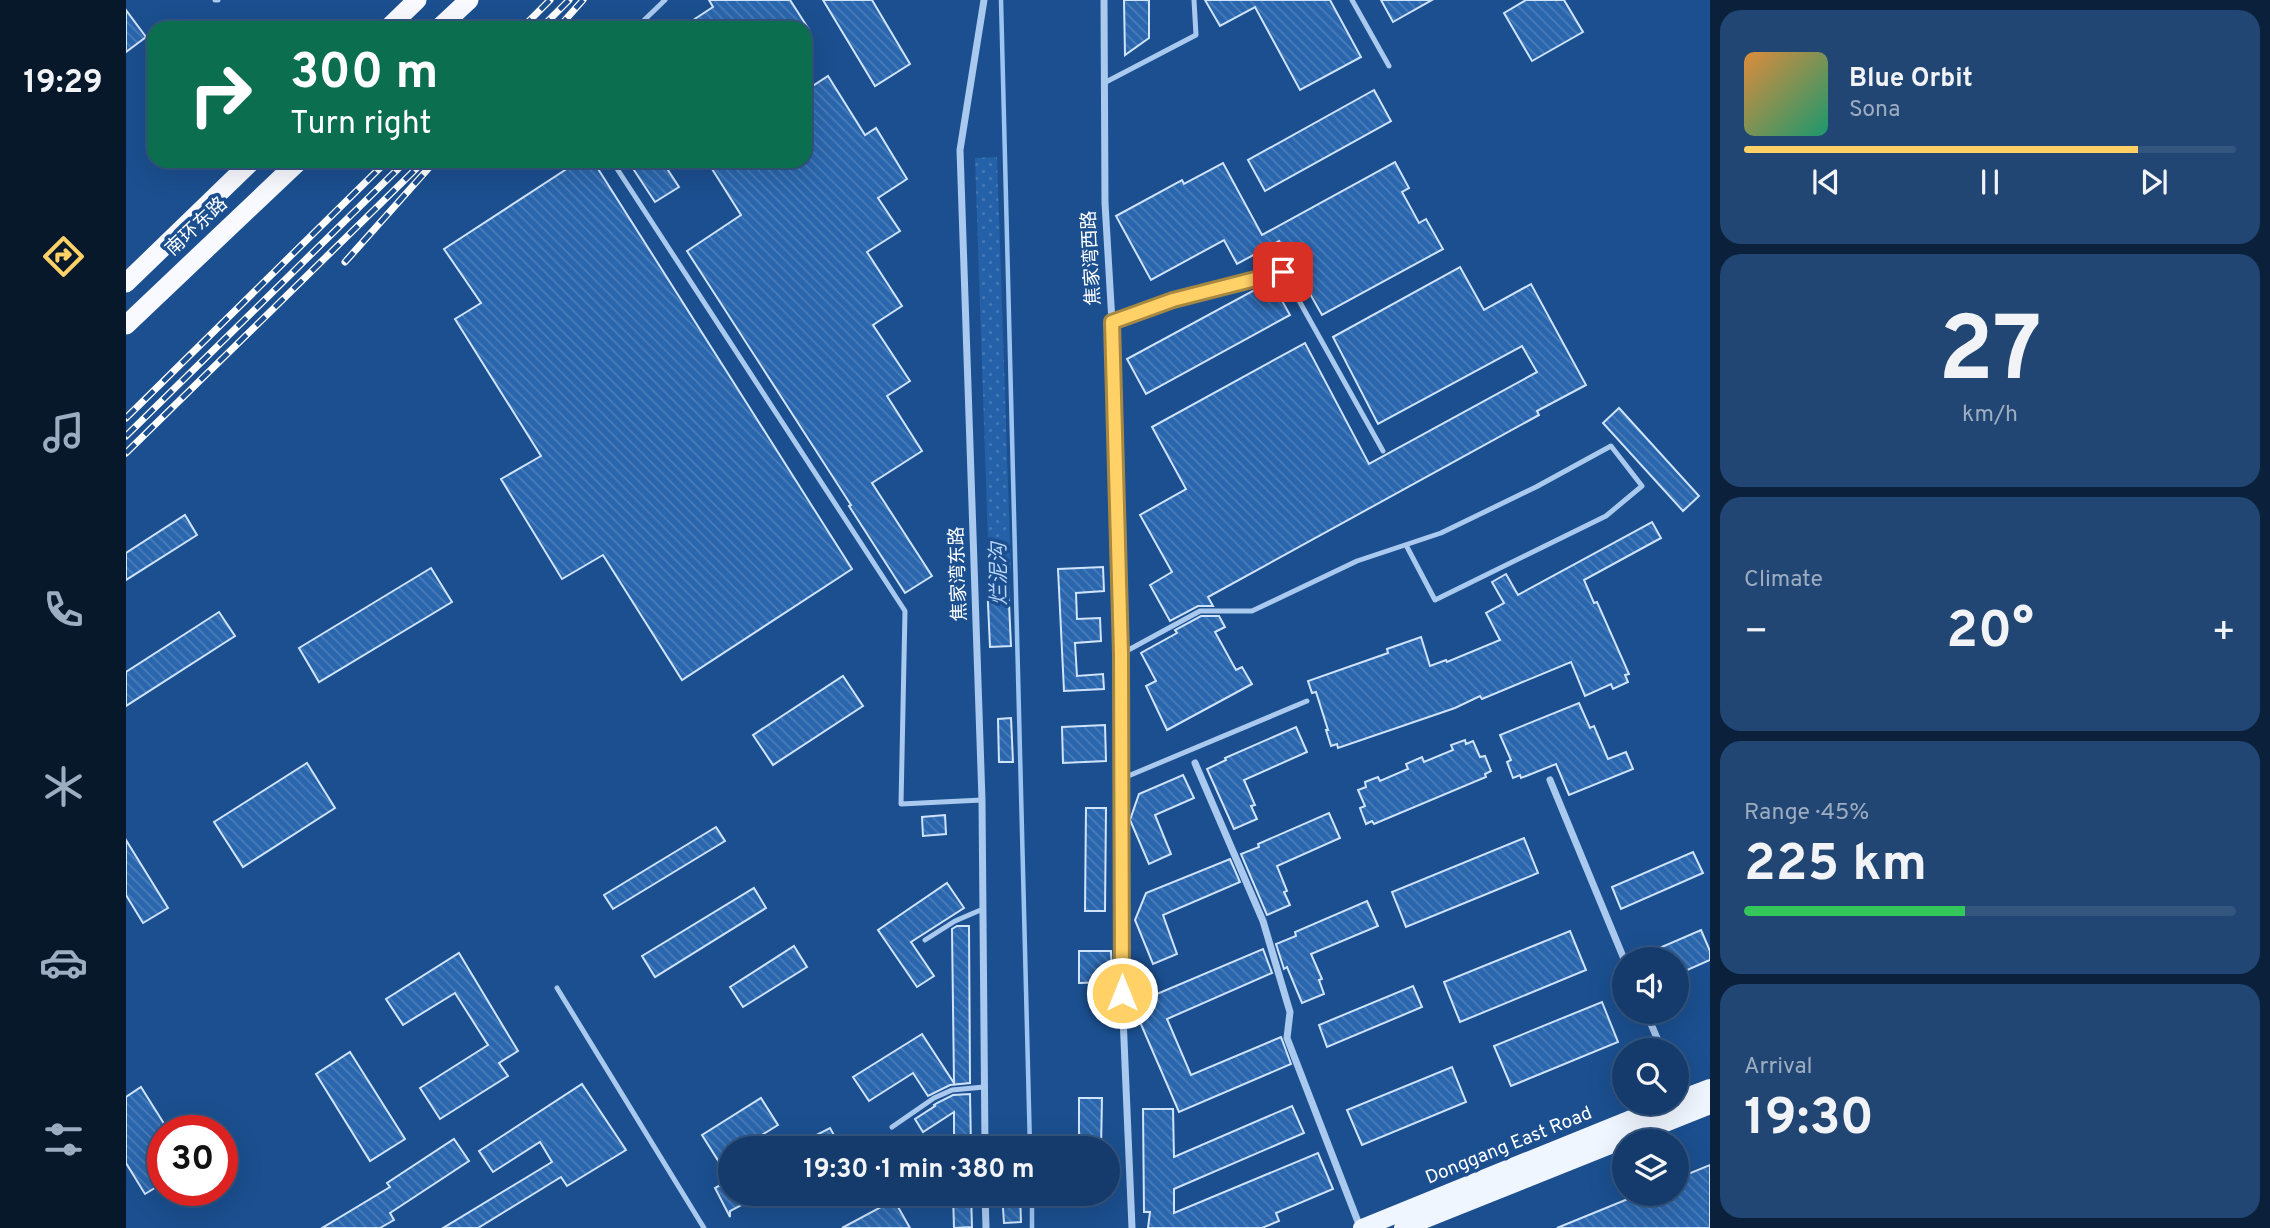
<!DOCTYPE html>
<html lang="en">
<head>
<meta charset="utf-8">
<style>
  :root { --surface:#143b6b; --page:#214673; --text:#f1f3f6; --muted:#9dadc1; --line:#33557e; --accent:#ffd166 }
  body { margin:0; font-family:Overpass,"Noto Sans SC",sans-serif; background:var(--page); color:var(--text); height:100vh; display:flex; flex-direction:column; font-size:26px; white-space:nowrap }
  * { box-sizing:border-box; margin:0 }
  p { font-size:23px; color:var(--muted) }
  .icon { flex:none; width:38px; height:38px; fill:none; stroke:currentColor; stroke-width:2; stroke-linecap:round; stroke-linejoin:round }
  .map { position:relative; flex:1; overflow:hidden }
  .drawer { display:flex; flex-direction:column; gap:10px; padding:10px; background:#0b203b; width:560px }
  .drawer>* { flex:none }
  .top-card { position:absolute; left:21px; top:21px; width:665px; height:147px; border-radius:21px; box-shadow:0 7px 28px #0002,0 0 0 2px var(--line); background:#0b6e4f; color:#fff; overflow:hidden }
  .controls { position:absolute; left:1486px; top:947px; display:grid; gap:14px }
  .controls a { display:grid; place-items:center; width:77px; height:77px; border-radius:50%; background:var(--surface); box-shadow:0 7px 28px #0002,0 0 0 2px var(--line); font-size:35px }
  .speed { position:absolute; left:21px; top:1115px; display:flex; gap:14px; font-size:35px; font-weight:700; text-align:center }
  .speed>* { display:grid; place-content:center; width:91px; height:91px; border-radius:50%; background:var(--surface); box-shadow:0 7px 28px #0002,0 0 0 2px var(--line); line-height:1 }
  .speed .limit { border:10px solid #d22; background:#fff; color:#111 }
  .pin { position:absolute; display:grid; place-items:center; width:60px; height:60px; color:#fff; margin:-30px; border-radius:14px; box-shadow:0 4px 10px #0006 }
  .me { position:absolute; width:77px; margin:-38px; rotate:0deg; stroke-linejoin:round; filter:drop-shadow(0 0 5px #0008) }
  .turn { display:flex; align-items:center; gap:24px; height:147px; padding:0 28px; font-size:32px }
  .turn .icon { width:91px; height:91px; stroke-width:2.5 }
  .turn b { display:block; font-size:49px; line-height:60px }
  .big { font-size:52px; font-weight:700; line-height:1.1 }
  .drawer .card { flex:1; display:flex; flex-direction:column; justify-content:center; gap:10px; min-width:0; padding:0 24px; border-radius:21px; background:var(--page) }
  .drawer .dial { align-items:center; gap:0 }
  .dial b { font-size:91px; line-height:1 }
  .song { display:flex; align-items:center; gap:21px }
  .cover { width:84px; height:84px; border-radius:10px; background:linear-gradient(135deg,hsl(30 70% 55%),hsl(160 70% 35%)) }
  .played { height:7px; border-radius:4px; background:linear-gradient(90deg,var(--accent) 80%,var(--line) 80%) }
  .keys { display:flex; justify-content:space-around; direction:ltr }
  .heat { display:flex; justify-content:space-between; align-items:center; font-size:38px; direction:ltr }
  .charge { height:10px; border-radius:5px; background:linear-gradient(90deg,#34c759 45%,var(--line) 0) }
  .trip { position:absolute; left:592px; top:1136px; width:402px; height:70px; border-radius:35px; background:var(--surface); box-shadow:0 7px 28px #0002,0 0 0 2px var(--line); font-weight:700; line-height:70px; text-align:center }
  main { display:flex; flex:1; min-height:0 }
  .tabs { display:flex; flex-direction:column; width:126px; justify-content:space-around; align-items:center; background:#08182b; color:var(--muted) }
  .tabs .icon { width:49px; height:49px }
  .tabs .on { color:var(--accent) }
  .tabs b { font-size:32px; color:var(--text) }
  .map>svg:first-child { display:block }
</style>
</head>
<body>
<main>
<nav class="tabs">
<b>19:29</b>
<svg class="icon on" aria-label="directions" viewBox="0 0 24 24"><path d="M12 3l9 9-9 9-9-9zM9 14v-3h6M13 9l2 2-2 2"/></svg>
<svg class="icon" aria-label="music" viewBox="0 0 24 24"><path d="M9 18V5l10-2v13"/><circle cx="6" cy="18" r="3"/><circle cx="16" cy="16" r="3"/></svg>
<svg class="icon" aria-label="phone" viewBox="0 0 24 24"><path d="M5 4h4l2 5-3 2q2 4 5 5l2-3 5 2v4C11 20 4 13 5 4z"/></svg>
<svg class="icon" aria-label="climate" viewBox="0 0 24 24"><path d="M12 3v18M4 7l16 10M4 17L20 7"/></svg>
<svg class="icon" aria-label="car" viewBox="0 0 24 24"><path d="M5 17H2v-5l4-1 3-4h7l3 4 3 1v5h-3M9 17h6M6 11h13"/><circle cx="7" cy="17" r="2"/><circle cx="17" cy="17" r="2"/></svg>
<svg class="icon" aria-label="filters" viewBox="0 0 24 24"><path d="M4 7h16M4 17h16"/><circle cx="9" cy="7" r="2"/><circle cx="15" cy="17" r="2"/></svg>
</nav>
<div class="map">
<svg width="1584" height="1228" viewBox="0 0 1584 1228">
  <defs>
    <pattern id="grass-dots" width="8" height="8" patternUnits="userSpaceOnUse" patternTransform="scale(1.75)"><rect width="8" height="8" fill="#2461a8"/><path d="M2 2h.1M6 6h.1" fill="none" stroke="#4579b5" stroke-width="1.8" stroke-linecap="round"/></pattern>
    <pattern id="building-back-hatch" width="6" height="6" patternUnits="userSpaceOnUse" patternTransform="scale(1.75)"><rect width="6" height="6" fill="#2a66ad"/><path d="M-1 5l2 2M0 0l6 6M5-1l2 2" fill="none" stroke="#4a7db9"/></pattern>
  </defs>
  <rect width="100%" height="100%" fill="#1b4f8f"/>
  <path fill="url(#grass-dots)" d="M871,157L885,571L863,572L849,158Z"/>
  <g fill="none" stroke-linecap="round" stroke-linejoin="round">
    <g stroke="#9cc4f0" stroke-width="4.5">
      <path d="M875,0L904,1148"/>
      <path d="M906,1194V1228"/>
    </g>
  </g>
  <g fill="url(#building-back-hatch)" stroke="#cfe3fa" stroke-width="2">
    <path d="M583,0H664L682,28H555L587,7Z"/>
    <path d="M697,0H746L784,64L749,86Z"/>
    <path d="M998,0H1023V38L999,55Z"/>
    <path d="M1079,0H1204L1235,57L1174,90L1129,7L1094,26Z"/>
    <path d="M1255,0H1306L1267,22Z"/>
    <path d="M1400,0H1438L1457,32L1406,61L1378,13Z"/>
    <path d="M0,10L20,37L0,52Z"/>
    <path d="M702,76L739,135L750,128L781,179L752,198L774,231L741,252L776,306L747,325L784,381L761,396L796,451L746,483L806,576L779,593L723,506L725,505L561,251L615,215L581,161H679V91Z"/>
    <path d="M1248,90L1265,121L1139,191L1122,160Z"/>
    <path d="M453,161H467L726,569L556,680L477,555L436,579L375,479L415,456L329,319L355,303L318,249Z"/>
    <path d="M502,161H536L553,187L529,202Z"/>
    <path d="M1269,162L1283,188L1276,192L1293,223L1300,219L1317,249L1196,315L1179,285L1186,282L1169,251L1161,255L1153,241L1111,264L1098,240L1025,280L990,216L1056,180L1058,184L1097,163L1136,235Z"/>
    <path d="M1334,267L1358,310L1405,284L1460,385L1411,411L1413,415L1082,597L1087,606H1072L1044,621L1024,585L1046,572L1014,515L1060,489L1026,427L1179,343L1243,464L1411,372L1396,346L1252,424L1207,337Z"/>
    <path d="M1145,281L1164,315L1020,394L1001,359Z"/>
    <path d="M1493,408L1573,496L1557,511L1477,423Z"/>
    <path d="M59,515L71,535L0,580V553Z"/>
    <path d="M1526,522L1535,538L1458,580L1468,603L1471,602L1503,674L1499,675L1502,682L1487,689L1485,684L1459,696L1445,662L1356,699L1354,696L1329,708L1212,748L1211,744L1205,746L1200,730H1202L1190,692L1186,693L1182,681L1262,653L1261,649L1295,637L1304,666L1320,660L1321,662L1374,640L1360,613L1378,603L1366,582L1380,574L1392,595Z"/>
    <path d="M977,567L978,591L950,593L951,619L974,618L975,641L949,643L951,676L977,674L978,689L938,691L932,569Z"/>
    <path d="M305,568L326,602L193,682L173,648Z"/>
    <path d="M861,582H882L885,646L864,647Z"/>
    <path d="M93,612L109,636L0,706V672Z"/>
    <path d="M1075,616H1093L1099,627L1089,632L1110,670L1116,667L1126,684L1041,730L1020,686L1030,681L1015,653L1051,633L1049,630Z"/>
    <path d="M717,676L737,706L647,765L627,735Z"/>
    <path d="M1453,703L1464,728L1468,726L1482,759L1500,752L1507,769L1443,795L1430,764L1395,778L1394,775L1387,778L1381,762L1385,760L1374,735Z"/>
    <path d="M885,718L887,762H873L872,719Z"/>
    <path d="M979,725L980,761L937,763L936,727Z"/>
    <path d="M1170,727L1181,752L1118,780L1129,805L1125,806L1131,819L1108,829L1081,769L1100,760L1099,758Z"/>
    <path d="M1339,740L1340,744L1347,741L1354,757L1359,756L1365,771L1359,774L1360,777L1248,824L1246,821L1240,824L1234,808L1239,806L1232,790L1240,787L1239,782L1252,777L1254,781L1282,769L1280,764L1296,757L1298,762L1327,750L1325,745Z"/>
    <path d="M181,763L209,808L117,867L88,822Z"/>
    <path d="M1057,775L1068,798L1029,815L1045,854L1023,864L1004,820L1013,794Z"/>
    <path d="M960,808H980L979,911H959Z"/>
    <path d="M1203,813L1214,838L1151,866L1161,891L1158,892L1164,905L1141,915L1115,854L1133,847L1132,844Z"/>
    <path d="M819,815L820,834L797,836L796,817Z"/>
    <path d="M590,827L599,841L487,909L478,895Z"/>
    <path d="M1398,838L1412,873L1280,927L1266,892Z"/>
    <path d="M0,840L42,908L17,923L0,895Z"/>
    <path d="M1567,852L1577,873L1495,909L1486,887Z"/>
    <path d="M1104,859L1114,882L1037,915L1051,954L1027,964L1009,920L1020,893Z"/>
    <path d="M821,883L838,908L785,942L808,976L791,987L752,930Z"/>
    <path d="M628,888L640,908L529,977L516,956Z"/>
    <path d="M1241,901L1252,926L1185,954L1196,979L1193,980L1198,994L1176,1003L1161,967L1158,969L1150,944L1170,936L1169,932Z"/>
    <path d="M831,926H843L844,1083L824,1085L802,1096L787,1073L743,1101L727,1077L796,1034L828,1083L826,929Z"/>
    <path d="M1575,930L1584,951V960L1550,975V959H1508Z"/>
    <path d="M1444,931L1460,970L1334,1022L1318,982Z"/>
    <path d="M668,946L681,967L617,1007L604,987Z"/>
    <path d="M1137,949L1146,973L1041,1019L1065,1075L1155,1037L1165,1064L1053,1112L1014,1022L1026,996Z"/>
    <path d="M953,951H985L986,982L953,983Z"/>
    <path d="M333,953L392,1051L373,1063L382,1076L314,1119L294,1088L362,1045L329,993L277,1025L260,999Z"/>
    <path d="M1287,986L1296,1007L1201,1047L1193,1025Z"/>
    <path d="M1476,1002L1492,1042L1385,1086L1368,1046Z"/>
    <path d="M224,1052L279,1139L244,1161L190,1074Z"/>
    <path d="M1326,1067L1340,1102L1236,1145L1221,1110Z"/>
    <path d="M456,1084L500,1150L441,1186L435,1177L352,1228H317L426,1162L414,1142L367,1172L353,1151Z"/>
    <path d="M15,1087L42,1130H37V1183L19,1194L0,1163V1097Z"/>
    <path d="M844,1094L845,1148H828V1112L797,1132L789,1119L809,1106L808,1105L811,1103L827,1095Z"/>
    <path d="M635,1098L652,1125L615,1148H604V1155L593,1162L576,1135Z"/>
    <path d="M953,1098H976L975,1148H953Z"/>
    <path d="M1166,1106L1178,1133L1048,1189V1213L1192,1153L1207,1189L1150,1213L1153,1221L1136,1228H1022L1024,1212H1018L1017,1109H1047L1048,1157Z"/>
    <path d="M704,1128L715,1148H665Z"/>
    <path d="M328,1139L343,1161L264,1213L268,1220L254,1228H196L264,1187L261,1183Z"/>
    <path d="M1584,1165V1228H1431L1514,1194H1550V1179Z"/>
    <path d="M604,1180V1194H636L604,1211V1217L589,1188Z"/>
    <path d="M827,1194H845L846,1227L828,1228Z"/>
    <path d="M876,1194H894L895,1222L878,1223Z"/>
    <path d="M768,1200L784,1228H716Z"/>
  </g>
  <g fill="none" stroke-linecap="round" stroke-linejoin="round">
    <g stroke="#a9c9ee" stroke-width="5">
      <path d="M89,0H92"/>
      <path d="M1226,0L1263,66"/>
      <path d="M510,28L539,0"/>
      <path d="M978,83L1070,35L1068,0"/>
      <path d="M486,161L779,611L775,804L856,800"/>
      <path d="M986,322L1047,300L1157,272L1257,451"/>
      <path d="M995,654L1074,611H1126L1231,561L1315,533L1410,487L1485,446L1516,486L1480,516L1309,600L1280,545"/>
      <path d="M995,779L1181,701"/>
      <path d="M799,940L829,921L857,909"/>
      <path d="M431,988L578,1228"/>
      <path d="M766,1127L808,1098L826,1090L858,1087"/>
    </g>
    <g stroke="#a9c9ee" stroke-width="7">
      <path d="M858,0L834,150L856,800L859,1148"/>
      <path d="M978,0L979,203L986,322L995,654L996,993L1006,1228"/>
      <path d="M1069,763L1137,921L1164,1012L1161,1038L1234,1227"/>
      <path d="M1424,780L1498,959"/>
      <path d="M1520,1012L1536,1050"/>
      <path d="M859,1194L860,1228"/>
    </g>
    <g stroke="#f0f6ff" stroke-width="18">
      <path d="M1550,1101L1584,1088"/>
      <path d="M1236,1228L1547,1102"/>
      <path d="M1277,1228L1584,1105"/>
    </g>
    <g stroke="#f8faff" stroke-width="19">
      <path d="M262,28L291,0"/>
      <path d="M313,28L343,0"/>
      <path d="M0,283L126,161"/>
      <path d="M0,325L173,161"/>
    </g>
    <g stroke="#fff" stroke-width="7">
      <g id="rail">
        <path d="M396,28L424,0"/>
        <path d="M415,28L443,0"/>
        <path d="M432,28L457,0"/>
        <path d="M219,262L309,161"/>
        <path d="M0,418L261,161"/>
        <path d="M0,436L280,161"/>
        <path d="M0,453L298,161"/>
      </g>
    </g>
    <use href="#rail" stroke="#1b4f8f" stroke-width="4.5" stroke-dasharray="13" stroke-linecap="butt"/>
  </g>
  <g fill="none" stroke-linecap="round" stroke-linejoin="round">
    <g stroke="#a68842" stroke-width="18">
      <path id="route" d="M996,993L995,654L986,322L1047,300L1157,272"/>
    </g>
    <use href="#route" stroke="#ffd166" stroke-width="12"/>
  </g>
  <g text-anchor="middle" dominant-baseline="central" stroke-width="7" stroke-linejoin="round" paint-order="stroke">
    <g font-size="19" fill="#fff" stroke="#1b4f8f">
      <text transform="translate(71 227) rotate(-43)">南环东路</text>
      <text transform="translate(966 258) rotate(-93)">焦家湾西路</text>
      <text transform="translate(833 574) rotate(-92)">焦家湾东路</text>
      <text transform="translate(1383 1146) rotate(-22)">Donggang East Road</text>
    </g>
    <g font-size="21" font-style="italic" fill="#b5d3f5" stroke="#1b4f8f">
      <text transform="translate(874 574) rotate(-91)">烂泥沟</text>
    </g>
  </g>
</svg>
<div class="controls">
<a><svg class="icon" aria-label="sound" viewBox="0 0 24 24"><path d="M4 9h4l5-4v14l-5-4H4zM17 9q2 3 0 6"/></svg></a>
<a><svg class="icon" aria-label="search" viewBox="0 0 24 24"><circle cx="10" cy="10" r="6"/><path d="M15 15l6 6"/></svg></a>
<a><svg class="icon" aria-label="layers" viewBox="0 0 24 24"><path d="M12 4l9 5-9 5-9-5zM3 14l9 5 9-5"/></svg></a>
</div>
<div class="speed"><div class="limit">30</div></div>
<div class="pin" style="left:1157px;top:272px;background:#d93025"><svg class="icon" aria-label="arrive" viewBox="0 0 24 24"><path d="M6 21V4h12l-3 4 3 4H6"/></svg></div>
<svg class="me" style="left:996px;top:993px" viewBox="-20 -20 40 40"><circle r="17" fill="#ffd166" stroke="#fff" stroke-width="3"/><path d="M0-11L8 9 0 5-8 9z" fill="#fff"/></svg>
<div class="trip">19:30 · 1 min · 380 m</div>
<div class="top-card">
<div class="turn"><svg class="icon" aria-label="right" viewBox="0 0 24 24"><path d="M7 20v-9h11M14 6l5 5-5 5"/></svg><div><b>300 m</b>Turn right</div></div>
</div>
</div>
<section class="drawer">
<div class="card">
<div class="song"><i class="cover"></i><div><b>Blue Orbit</b><p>Sona</p></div></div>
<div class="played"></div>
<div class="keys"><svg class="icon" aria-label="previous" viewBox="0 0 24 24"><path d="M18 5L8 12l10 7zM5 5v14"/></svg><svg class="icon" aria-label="pause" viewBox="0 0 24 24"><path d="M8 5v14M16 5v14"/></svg><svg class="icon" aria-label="next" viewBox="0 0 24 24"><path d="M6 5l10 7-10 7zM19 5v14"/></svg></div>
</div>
<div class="card dial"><b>27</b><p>km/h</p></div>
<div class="card"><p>Climate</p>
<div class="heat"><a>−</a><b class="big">20°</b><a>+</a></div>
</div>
<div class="card"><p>Range · 45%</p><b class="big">225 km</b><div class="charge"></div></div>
<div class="card"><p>Arrival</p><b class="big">19:30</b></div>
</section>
</main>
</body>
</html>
